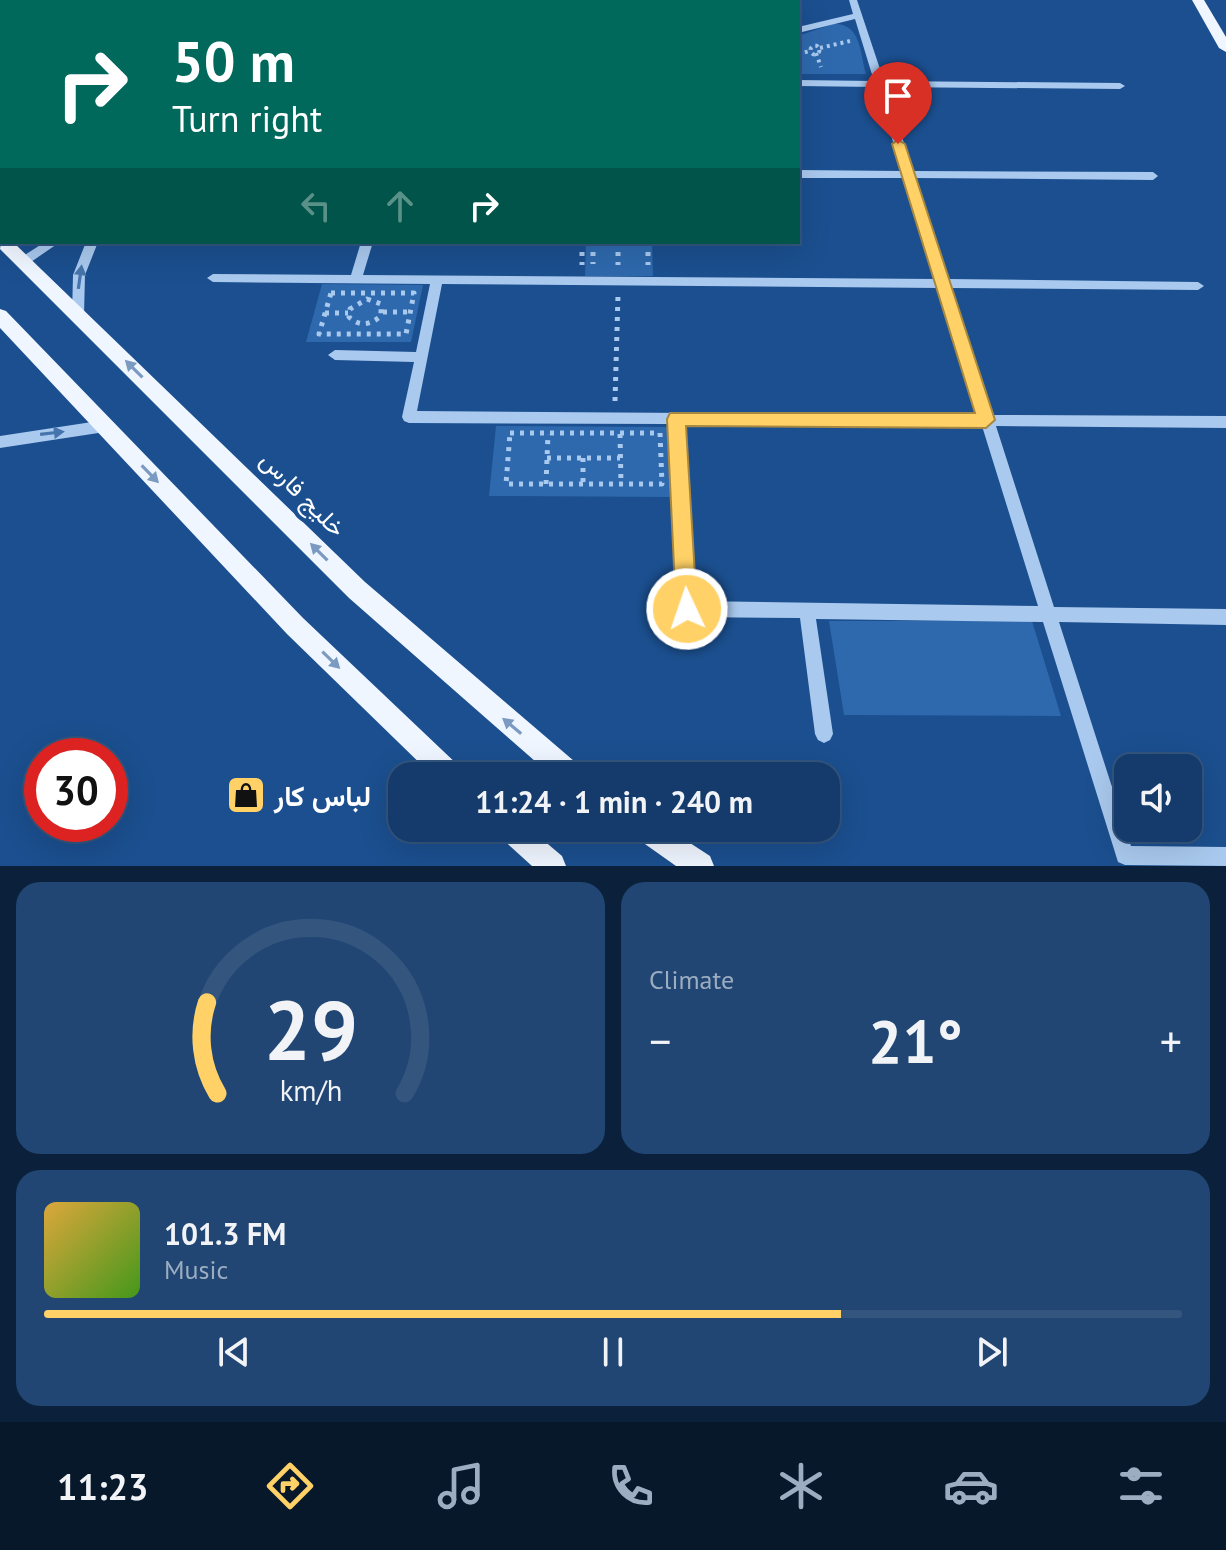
<!DOCTYPE html>
<html lang="en">
<head>
<meta charset="utf-8">
<style>
  :root { --surface:#143b6b; --page:#214673; --text:#f1f3f6; --muted:#9dadc1; --line:#33557e; --accent:#ffd166 }
  body { margin:0; font-family:"PT Sans",Vazirmatn,sans-serif; background:var(--page); color:var(--text); height:100vh; display:flex; flex-direction:column; font-size:30px; white-space:nowrap }
  * { box-sizing:border-box; margin:0 }
  p { font-size:26px; color:var(--muted) }
  .icon { flex:none; width:44px; height:44px; fill:none; stroke:currentColor; stroke-width:2; stroke-linecap:round; stroke-linejoin:round }
  .map { position:relative; height:866px; overflow:hidden }
  .side { display:flex; flex-direction:column; gap:16px; padding:16px; background:#0b203b; flex:1 }
  .side>* { flex:none }
  .guide { position:absolute; left:0px; top:0px; width:800px; height:244px; box-shadow:0 8px 32px #0002,0 0 0 2px var(--line); background:#00695c; color:#fff; overflow:hidden }
  .fabs { position:absolute; left:1114px; top:754px; display:grid; gap:16px }
  .fabs a { display:grid; place-items:center; width:88px; height:88px; border-radius:16px; background:var(--surface); box-shadow:0 8px 32px #0002,0 0 0 2px var(--line); font-size:40px }
  .speed { position:absolute; left:24px; top:738px; display:flex; gap:16px; font-size:40px; font-weight:700; text-align:center }
  .speed>* { display:grid; place-content:center; width:104px; height:104px; border-radius:50%; background:var(--surface); box-shadow:0 8px 32px #0002,0 0 0 2px var(--line); line-height:1 }
  .speed .limit { border:12px solid #d22; background:#fff; color:#111 }
  .pin { position:absolute; display:grid; place-items:center; width:68px; height:68px; color:#fff; margin:-82px -34px; border-radius:50% 50% 50% 0; rotate:-45deg; box-shadow:0 0 8px #0007 }
  .pin .icon { rotate:45deg }
  .me { position:absolute; width:88px; margin:-44px; rotate:357deg; stroke-linejoin:round; filter:drop-shadow(0 0 6px #0008) }
  .turn { display:flex; align-items:center; gap:28px; height:168px; padding:0 40px; font-size:36px }
  .turn .icon { width:104px; height:104px; stroke-width:2.5 }
  .turn b { display:block; font-size:56px; line-height:68px }
  .lanes { display:flex; align-items:center; height:76px; padding:0 40px; background:#0003; justify-content:center; gap:40px; direction:ltr }
  .lanes .off { opacity:.35 }
  .big { font-size:60px; font-weight:600; line-height:1.1 }
  .side .tile { flex:1; display:flex; flex-direction:column; justify-content:center; gap:12px; min-width:0; padding:0 28px; border-radius:24px; background:var(--page) }
  .side .dial { align-items:center; gap:0 }
  .dial svg { height:208px; overflow:visible; fill:none; stroke:var(--line); stroke-width:7; stroke-linecap:round; text-anchor:middle }
  .dial text { fill:var(--text); stroke:none }
  .song { display:flex; align-items:center; gap:24px }
  .cover { width:96px; height:96px; border-radius:12px; background:linear-gradient(135deg,hsl(40 70% 55%),hsl(100 70% 35%)) }
  .played { height:8px; border-radius:4px; background:linear-gradient(90deg,var(--accent) 70%,var(--line) 70%) }
  .keys { display:flex; justify-content:space-around; direction:ltr }
  .heat { display:flex; justify-content:space-between; align-items:center; font-size:44px; direction:ltr }
  .side .tiles { flex:1; display:grid; gap:16px; grid-template-columns:1fr 1fr }
  .tile:last-child { grid-column:span 2 }
  .trip { position:absolute; left:388px; top:762px; width:452px; height:80px; border-radius:24px; background:var(--surface); box-shadow:0 8px 32px #0002,0 0 0 2px var(--line); font-weight:600; line-height:80px; text-align:center }
  .menu { display:flex; height:128px; justify-content:space-around; align-items:center; background:#08182b; color:var(--muted) }
  .menu .icon { width:56px; height:56px }
  .menu .current { color:var(--accent) }
  .menu b { font-size:36px; color:var(--text) }
  .map>svg:first-child { display:block }
</style>
</head>
<body>
<div class="map">
<svg width="1226" height="866" viewBox="0 0 1226 866">
  <rect width="100%" height="100%" fill="#1b4f8f"/>
  <g fill="#2e69ad">
    <path d="M833,24C861,22 860,53 866,74H798V36Z"/>
    <path d="M586,242H652L653,276H585Z"/>
    <path d="M322,284L423,285L411,342H306Z"/>
    <path d="M496,426L669,427L671,497L489,496Z"/>
    <path d="M829,621H1032L1061,716L844,715Z"/>
  </g>
  <g fill="none" stroke-linecap="round" stroke-linejoin="round">
    <g stroke="#a9c9ee" stroke-width="4" stroke-dasharray="3 4" stroke-linecap="butt">
      <circle cx="815" cy="50" r="4.5"/>
      <path d="M820,48L850,41"/>
      <path d="M816,53L821,67"/>
      <path d="M798,54L810,51"/>
    </g>
    <g stroke="#a9c9ee" stroke-width="5" stroke-dasharray="4 6" stroke-linecap="butt">
      <path d="M582,242V265"/>
      <path d="M593,242V264"/>
      <path d="M618,242V265"/>
      <path d="M648,242V265"/>
      <path d="M331,293H414L406,334H319Z"/>
      <path d="M367,299L381,304V316C370,325 360,327 349,317L350,309Z"/>
      <path d="M383,312H411"/>
      <path d="M325,313H348"/>
      <path d="M615,401L618,295"/>
      <path d="M510,433H660L662,484H506Z"/>
      <path d="M620,434L621,484"/>
      <path d="M547,458H620"/>
      <path d="M583,458V484"/>
      <path d="M546,484L548,434"/>
    </g>
    <g fill="#a9c9ee" fill-rule="evenodd">
      <path d="M849,0H857L884,81L1120,83L1125,86L1120,89L886,87L913,171L1153,172L1158,176L1153,180L915,178L948,279L1198,282L1204,286L1198,290L951,288L992,415L1226,416V428L996,426L1054,607L1226,609V625L1059,622L1131,846L1226,847V866L1125,865L1118,862L1043,622L816,619L833,734L830,740L824,743L818,740L815,734L800,618L687,617L681,614L679,609L669,424L409,423L404,421L402,417L414,362L335,360L328,355L335,350L416,352L430,284L213,282L207,278L213,274L351,275L361,242H373L363,275L936,279L904,178H798V170L902,171L876,87L798,86V80L874,81L855,19L798,33V27L853,14ZM442,284L939,288L978,415L417,411ZM683,424L982,426L1038,606L695,601Z"/>
      <path d="M45,242H60L28,264H20L18,261L20,258Z"/>
      <path d="M86,242H98L85,275L84,315L78,320L72,315L73,275Z"/>
      <path d="M105,420L110,422L112,426L110,430L105,432L0,448V436Z"/>
    </g>
    <g fill="#f0f6ff" fill-rule="evenodd">
      <path d="M1192,0H1204L1226,37V52L1219,48Z"/>
      <path d="M2,236V242H13L365,582L581,767L585,776H552L349,598L0,249Z"/>
      <path d="M0,309L6,311L303,618L460,767L464,776H433L287,634L0,328Z"/>
      <path d="M496,828H529L562,856L566,866H532L500,837Z"/>
      <path d="M631,828H667L710,856L714,866H676L635,837Z"/>
    </g>
  </g>
  <defs><path id="oneway-solid" d="M-6-.8H1V-3.2L6.5 0L1 3.2V.8H-6Z" transform="scale(2)"/></defs>
  <g fill="#4674ac">
    <use href="#oneway-solid" transform="translate(80 277) rotate(-82)"/>
    <use href="#oneway-solid" transform="translate(52 433) rotate(-7)"/>
  </g>
  <g fill="#7b9ac1">
    <use href="#oneway-solid" transform="translate(134 369) rotate(-135)"/>
    <use href="#oneway-solid" transform="translate(150 474) rotate(46)"/>
    <use href="#oneway-solid" transform="translate(319 552) rotate(-135)"/>
    <use href="#oneway-solid" transform="translate(331 660) rotate(44)"/>
    <use href="#oneway-solid" transform="translate(512 726) rotate(-140)"/>
  </g>
  <path fill="#ffd166" stroke="#a68842" stroke-width="2" d="M898,140L905,144L995,420L986,428L686,426L697,609L694,616L687,619L679,616L676,609L667,419L670,413H975L892,144Z"/>
  <defs>
    <g id="shop-square" transform="scale(2)"><rect x="-9" y="-9" width="18" height="18" rx="4" fill="#ffd166" stroke="#1b4f8f"/><path d="M-5-2.5h2.3a2.7 3.5 0 0 1 5.4 0H5L5.5 6h-11ZM-1.5-2.5h3a1.5 2.3 0 0 0-3 0Z" fill="#111"/></g>
  </defs>
  <g fill-rule="evenodd">
    <use href="#shop-square" x="246" y="795"/>
  </g>
  <g text-anchor="middle" dominant-baseline="central" stroke-width="8" stroke-linejoin="round" paint-order="stroke">
    <g font-size="24" fill="#fff" stroke="#1b4f8f">
      <text transform="translate(303 494) rotate(45)">خلیج فارس</text>
    </g>
    <g font-size="28" font-weight="bold" fill="#fff" stroke="#1b4f8f" text-anchor="start">
      <text x="274" y="795">لباس کار</text>
    </g>
  </g>
</svg>
<div class="fabs">
<a><svg class="icon" aria-label="sound" viewBox="0 0 24 24"><path d="M4 9h4l5-4v14l-5-4H4zM17 9q2 3 0 6"/></svg></a>
</div>
<div class="speed"><div class="limit">30</div></div>
<div class="pin" style="left:898px;top:144px;background:#d93025"><svg class="icon" aria-label="arrive" viewBox="0 0 24 24"><path d="M6 21V4h12l-3 4 3 4H6"/></svg></div>
<svg class="me" style="left:687px;top:609px" viewBox="-20 -20 40 40"><circle r="17" fill="#ffd166" stroke="#fff" stroke-width="3"/><path d="M0-11L8 9 0 5-8 9z" fill="#fff"/></svg>
<div class="trip">11:24 · 1 min · 240 m</div>
<div class="guide">
<div class="turn"><svg class="icon" aria-label="right" viewBox="0 0 24 24"><path d="M7 20v-9h11M14 6l5 5-5 5"/></svg><div><b>50 m</b>Turn right</div></div>
<div class="lanes"><svg class="icon off" aria-label="left" viewBox="0 0 24 24"><path d="M17 20v-9H6M10 6l-5 5 5 5"/></svg><svg class="icon off" aria-label="ahead" viewBox="0 0 24 24"><path d="M12 20V5M6 11l6-6 6 6"/></svg><svg class="icon" aria-label="right" viewBox="0 0 24 24"><path d="M7 20v-9h11M14 6l5 5-5 5"/></svg></div>
</div>
</div>
<section class="side">
<div class="tiles">
<div class="tile dial"><svg viewBox="0 0 100 80">
<path d="M14 69A42 42 0 1 1 86 69"/>
<path d="M14 69A42 42 0 0 1 10 34" stroke="#ffd166"/>
<text x="50" y="56" font-size="32" font-weight="700">29</text>
<text x="50" y="72" font-size="11">km/h</text>
</svg></div>
<div class="tile"><p>Climate</p>
<div class="heat"><a>−</a><b class="big">21°</b><a>+</a></div>
</div>
<div class="tile">
<div class="song"><i class="cover"></i><div><b>101.3 FM</b><p>Music</p></div></div>
<div class="played"></div>
<div class="keys"><svg class="icon" aria-label="previous" viewBox="0 0 24 24"><path d="M18 5L8 12l10 7zM5 5v14"/></svg><svg class="icon" aria-label="pause" viewBox="0 0 24 24"><path d="M8 5v14M16 5v14"/></svg><svg class="icon" aria-label="next" viewBox="0 0 24 24"><path d="M6 5l10 7-10 7zM19 5v14"/></svg></div>
</div>
</div>
</section>
<nav class="menu">
<b>11:23</b>
<svg class="icon current" aria-label="directions" viewBox="0 0 24 24"><path d="M12 3l9 9-9 9-9-9zM9 14v-3h6M13 9l2 2-2 2"/></svg>
<svg class="icon" aria-label="music" viewBox="0 0 24 24"><path d="M9 18V5l10-2v13"/><circle cx="6" cy="18" r="3"/><circle cx="16" cy="16" r="3"/></svg>
<svg class="icon" aria-label="phone" viewBox="0 0 24 24"><path d="M5 4h4l2 5-3 2q2 4 5 5l2-3 5 2v4C11 20 4 13 5 4z"/></svg>
<svg class="icon" aria-label="climate" viewBox="0 0 24 24"><path d="M12 3v18M4 7l16 10M4 17L20 7"/></svg>
<svg class="icon" aria-label="car" viewBox="0 0 24 24"><path d="M5 17H2v-5l4-1 3-4h7l3 4 3 1v5h-3M9 17h6M6 11h13"/><circle cx="7" cy="17" r="2"/><circle cx="17" cy="17" r="2"/></svg>
<svg class="icon" aria-label="filters" viewBox="0 0 24 24"><path d="M4 7h16M4 17h16"/><circle cx="9" cy="7" r="2"/><circle cx="15" cy="17" r="2"/></svg>
</nav>
</body>
</html>
